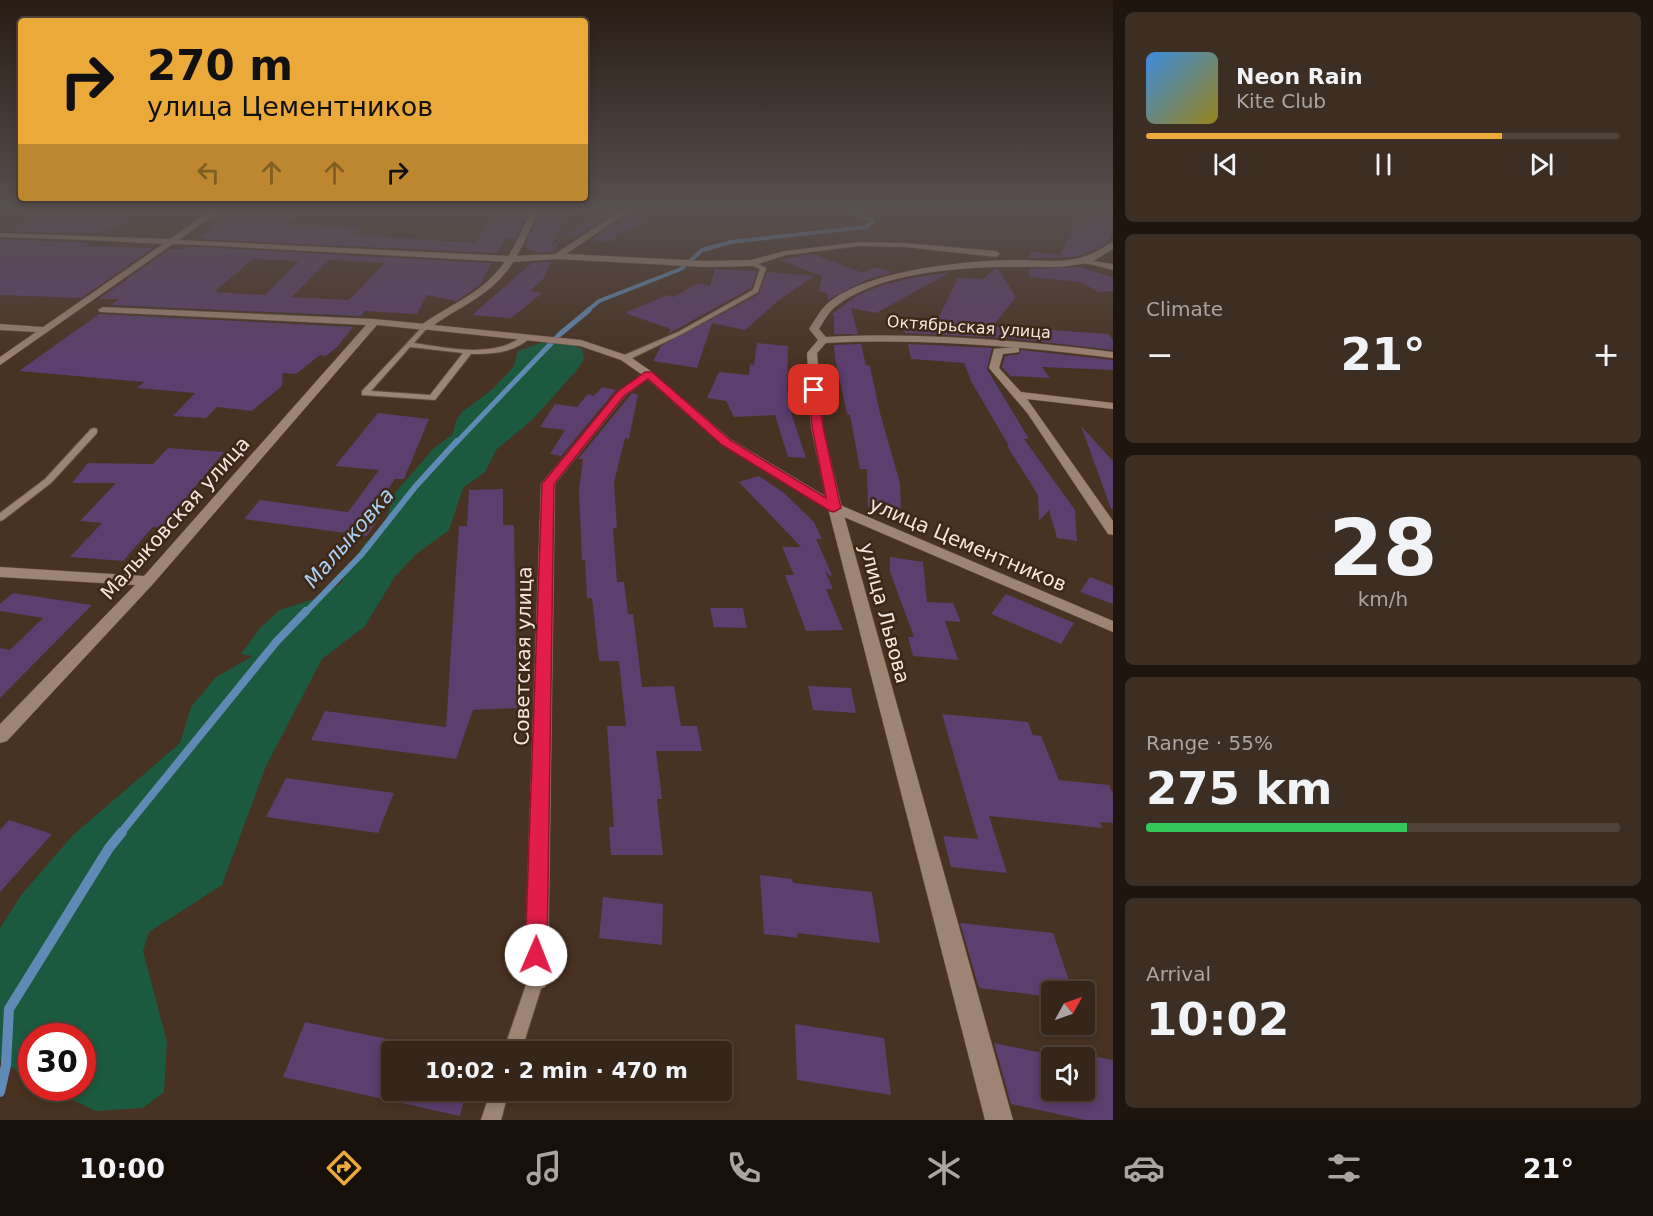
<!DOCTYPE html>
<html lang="en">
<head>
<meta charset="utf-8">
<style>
  :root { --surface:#36261a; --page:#3d2e23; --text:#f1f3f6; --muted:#aaa5a2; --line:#504339; --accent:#eba93a }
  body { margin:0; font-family:"DejaVu Sans",sans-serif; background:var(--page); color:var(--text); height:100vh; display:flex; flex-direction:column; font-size:22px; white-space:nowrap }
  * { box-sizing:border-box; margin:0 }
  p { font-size:20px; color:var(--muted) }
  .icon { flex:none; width:33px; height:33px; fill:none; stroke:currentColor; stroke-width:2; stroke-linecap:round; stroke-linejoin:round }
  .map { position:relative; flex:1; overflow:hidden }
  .drawer { display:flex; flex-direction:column; gap:12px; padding:12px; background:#1e150e; width:540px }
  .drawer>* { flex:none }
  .guide { position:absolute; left:18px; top:18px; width:570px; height:183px; border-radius:6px; box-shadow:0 3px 9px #0003,0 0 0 2px var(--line); background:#eba93a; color:#111; overflow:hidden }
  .needle { width:39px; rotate:50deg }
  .buttons { position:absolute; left:1041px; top:981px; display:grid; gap:12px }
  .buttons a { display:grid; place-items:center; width:54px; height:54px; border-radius:6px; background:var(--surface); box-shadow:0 3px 9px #0003,0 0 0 2px var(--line); font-size:30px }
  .speed { position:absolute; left:18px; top:1023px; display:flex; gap:12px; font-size:30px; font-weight:700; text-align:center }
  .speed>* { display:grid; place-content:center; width:78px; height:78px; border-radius:50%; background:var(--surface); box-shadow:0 3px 9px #0003,0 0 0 2px var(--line); line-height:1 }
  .speed .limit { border:9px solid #d22; background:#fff; color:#111 }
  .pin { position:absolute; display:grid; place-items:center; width:51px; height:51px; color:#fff; margin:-26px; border-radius:12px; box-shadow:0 3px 9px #0006 }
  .me { position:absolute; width:66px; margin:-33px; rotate:1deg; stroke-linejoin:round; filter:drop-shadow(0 0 4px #0008) }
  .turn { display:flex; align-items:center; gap:21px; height:126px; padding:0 30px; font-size:27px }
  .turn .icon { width:78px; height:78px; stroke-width:2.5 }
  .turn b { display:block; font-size:42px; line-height:51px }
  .lanes { display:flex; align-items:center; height:57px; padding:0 30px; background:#0003; justify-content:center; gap:30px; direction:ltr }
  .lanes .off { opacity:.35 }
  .big { font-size:45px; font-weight:600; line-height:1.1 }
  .drawer .widget { flex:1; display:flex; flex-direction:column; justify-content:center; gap:9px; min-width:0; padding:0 21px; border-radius:9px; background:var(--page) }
  .drawer .dial { align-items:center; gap:0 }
  .dial b { font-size:78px; line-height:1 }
  .song { display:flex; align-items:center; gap:18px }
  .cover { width:72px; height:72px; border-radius:9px; background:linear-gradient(135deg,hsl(210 70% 55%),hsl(50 70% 35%)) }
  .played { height:6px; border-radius:3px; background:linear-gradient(90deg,var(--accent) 75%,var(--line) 75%) }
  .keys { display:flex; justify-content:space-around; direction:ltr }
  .heat { display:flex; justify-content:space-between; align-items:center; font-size:33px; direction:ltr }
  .charge { height:9px; border-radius:4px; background:linear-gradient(90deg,#34c759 55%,var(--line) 0) }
  .trip { position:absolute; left:381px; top:1041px; width:351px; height:60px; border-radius:6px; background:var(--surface); box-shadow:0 3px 9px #0003,0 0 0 2px var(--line); font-weight:600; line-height:60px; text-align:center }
  .tabs { display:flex; height:96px; justify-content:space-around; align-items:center; background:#160f0a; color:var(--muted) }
  .tabs .icon { width:42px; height:42px }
  .tabs .current { color:var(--accent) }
  .tabs b { font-size:27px; color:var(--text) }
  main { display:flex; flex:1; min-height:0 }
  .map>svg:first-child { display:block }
</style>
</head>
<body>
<main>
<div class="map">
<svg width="1113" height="1120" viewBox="0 0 1113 1120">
  <rect width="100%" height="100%" fill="#483222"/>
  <path fill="#1b5a3e" d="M543,342L569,344L582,349L584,359L576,371L534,418L496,450L485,472L463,488L449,530L415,555L394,578L365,626L322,659L266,766L222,885L149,932L143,951L167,1042L164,1092L143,1108L95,1111L50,1088H82V1036H32L31,1078L0,1061V928L22,894L73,835L180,743L191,707L216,677L253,656L241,654L261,627L280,610L320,597L340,584L364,544L384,526L394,494L434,448L452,435L456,421L462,412L494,388L514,366L518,351Z"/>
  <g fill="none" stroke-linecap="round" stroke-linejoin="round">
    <path stroke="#5e8ab5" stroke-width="4" d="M587,311L599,301L681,269L702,250L731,242L866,227L873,221L845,209"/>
    <path stroke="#5e8ab5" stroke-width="5" d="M456,443L560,334L589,310"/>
    <path stroke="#5e8ab5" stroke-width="6" d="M305,613L362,554L415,487L457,441"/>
    <path stroke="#5e8ab5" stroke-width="8" d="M120,834L276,642L306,611"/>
    <path stroke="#5e8ab5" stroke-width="10" d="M0,1092L6,1065L9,1009L109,848L122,832"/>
  </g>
  <g fill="#5b3f6e" fill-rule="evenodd">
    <path d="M47,209H78L140,212L104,234L8,231Z"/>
    <path d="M499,209H519L517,212H528L515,240L506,236L497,253L196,239L235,210L298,212L285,225L362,228L355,235L475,243Z"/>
    <path d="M603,211L613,213L576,237L564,235Z"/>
    <path d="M540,213L566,214L552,246L562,237L554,252L537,253L525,246Z"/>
    <path d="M1096,213L1113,215V230L1108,242L1097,249L1075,257L1029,258L1030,251L1060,255L1078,218L1092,220Z"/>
    <path d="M627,215L650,219L608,242L591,240Z"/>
    <path d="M0,239L91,243L86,246L153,248L81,298L0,295Z"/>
    <path d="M185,247H198L491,263L480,285L456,301L427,295L417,314L365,311L361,316L111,305L119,299H99L170,249H182ZM253,259L299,261L265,295L214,292ZM331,260L385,263L349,300L292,297L327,261Z"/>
    <path d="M813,254L863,273L874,267L893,272L866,280L828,300L827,293L819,291L822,276L779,260Z"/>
    <path d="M551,262L543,279L530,291L542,293L511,318L472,315L532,263Z"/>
    <path d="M1079,267L1113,277V291L1099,292L1080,282L1029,277V269Z"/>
    <path d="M715,269L757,271L751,288L668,334L671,329L625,313L667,295L674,297L698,283L710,286Z"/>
    <path d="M996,269H998L1016,297L993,326L1108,334L1113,339V350L1006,338L905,333L903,323L935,325L958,278L982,279Z"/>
    <path d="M767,272L814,276L779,300L745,330L712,323L697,368L653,361L661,346L759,294Z"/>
    <path d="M951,272L876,313L851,308L858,334H834V316L832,314L858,295L883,285L911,278Z"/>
    <path d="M99,314H100L353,327L337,347L326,356L320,355L296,374L283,373L282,386L252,411L217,407L206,418L173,416L195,393L137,388L144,382L19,371Z"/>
    <path d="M757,343L788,346L787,391L803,411L791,412L806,458L788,457L775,415L734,417L726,401L707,398L719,372L749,375L750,364L754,365Z"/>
    <path d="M861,344L866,365L870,366L880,413L900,483L901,512L868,507L867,469H860L850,415L847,414L835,358L834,345Z"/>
    <path d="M908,344L992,348L987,369L1029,439H1024L1075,510L1077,541L1057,538L1049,510L1039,521L1038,495L1007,446H1009L972,383L964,363L911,359Z"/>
    <path d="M1021,350L1113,360V370L1042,367L1050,378L1010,376L1002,367L1005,356L1019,354Z"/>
    <path d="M602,387L616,390L561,456L550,454L565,430L540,427L555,404L577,407L588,394L594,396Z"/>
    <path d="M632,393L638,395L629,439L625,438L614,482L617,528H613L617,582H624L628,614H633L642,687L674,686L681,726H697L702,751H656L662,799H657L663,855H611L609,827H614L607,726H626L619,661H599L592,598H587L585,560H582L579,490L583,459H578Z"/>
    <path d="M378,413L429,419L404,479H395L370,515L380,516L367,536L244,519L260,500L348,512L379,470L335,466Z"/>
    <path d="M1081,426L1113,461V509H1111Z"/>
    <path d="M168,448L224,452L161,528L153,527L123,561L70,557L102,523L80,521L116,483H72L88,463L153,464Z"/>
    <path d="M759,476L784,493L814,522L822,539H816L832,575L830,576L825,571L833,589H826L843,630L806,631L785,575H794L782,547H801L739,482Z"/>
    <path d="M503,489V525H514L517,708L473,710L456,759L311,740L325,711L446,727L459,526H467L469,490Z"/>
    <path d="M890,557L923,562L927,602L953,603L961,622L945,621L958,660L913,656L908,637H914L890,572Z"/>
    <path d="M1090,577L1113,586V604L1080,592Z"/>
    <path d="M13,593L92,605L0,698V648L10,650L43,618L0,611V604Z"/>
    <path d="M1006,594L1074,623L1061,644L991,614Z"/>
    <path d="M710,608H743L747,628L714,627Z"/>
    <path d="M808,686L851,688L856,713L813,710Z"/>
    <path d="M942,714L1028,722L1033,735L1041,736L1059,780L1109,785L1113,794V823L1100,822L1102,828L989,816L1007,873L951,867L943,836L978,839Z"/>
    <path d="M286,778L394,793L378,833L266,817Z"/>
    <path d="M9,820L52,834L0,892V830Z"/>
    <path d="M760,875L792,879L793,883L872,892L880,943L797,933L798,938L764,934Z"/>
    <path d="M603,897L663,904L662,945L599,938Z"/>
    <path d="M960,923L1053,933L1073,992H1052V997L979,988Z"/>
    <path d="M305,1022L392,1040V1090H466L460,1116L283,1077Z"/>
    <path d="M795,1024L884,1038L891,1095L797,1080Z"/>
    <path d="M994,1043L1052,1055V1090H1084V1061L1094,1063L1092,1056L1113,1060V1120H1085L1011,1104Z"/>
  </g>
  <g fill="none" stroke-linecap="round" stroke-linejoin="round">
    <g stroke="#614e41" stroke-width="2">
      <g id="service">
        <path d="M752,261L766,268L758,292L682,334L628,360H622V356L678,332L753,290L760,269L750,264V262Z"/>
        <path d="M425,325L428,327L414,343C449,348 495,359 524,335L531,337C514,353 492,354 471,354L435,400L362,395V391L423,326ZM410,347L463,353L430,395L371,391Z"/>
        <path d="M94,428L97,429V433L51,483L3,520L0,521V513L45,479L91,429Z"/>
        <path d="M536,971L542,973L544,979L521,1052H503L528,979L530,973Z"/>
        <path d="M491,1090H509L501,1120H481Z"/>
      </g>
    </g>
    <g stroke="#614e41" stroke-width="1">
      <path id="pedestrian" d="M213,209H221L179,240L199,241H202V245L173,244L0,365V357L36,332L0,330V324L43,327L163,244L86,240H83V236L170,239Z"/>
    </g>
    <g stroke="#614e41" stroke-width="1">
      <g id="minor">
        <path d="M623,209H632L566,254L706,261L751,260L785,251L860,242L905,243L996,251L1000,254L996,257L905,247L860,246L786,255L752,266L706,267L557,259L512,262L199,245L195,243L199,241L512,256L555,254Z"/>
        <path d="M0,233L86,236L90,238L86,240L0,237Z"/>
        <path d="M1110,243H1113V249L1093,261L1113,264V270C1103,268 1091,263 1081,264C1072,265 1063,267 1054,267C990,266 888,265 835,307C828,313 824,321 819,329L826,337C922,332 1017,340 1113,352V358C1017,346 922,338 826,343L817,353L823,427L842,508L1013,1120H985L828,508L811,427L807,353L818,340L809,329C815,320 820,310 828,303C869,270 962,261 1014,260C1052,260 1077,267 1110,243Z"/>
        <path d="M103,307L374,319L425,324L430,327L425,330L377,325L153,584L7,741L0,743V724L135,585L0,577V567L144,576L366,325L100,312L98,310Z"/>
        <path d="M1015,347L1019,348V352L1003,354L999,368L1021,392L1113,403V409L1027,399L1113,521V535L1108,534L1028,414L989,368L994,349Z"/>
        <path d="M648,371L652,372V376L625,396L555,484L548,979L545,987L536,991L527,987L524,979L541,484L617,392Z"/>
      </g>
    </g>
    <g stroke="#614e41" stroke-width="1">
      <path id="tertiary" d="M532,209H539C526,238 515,269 489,289C472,303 452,312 434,325L581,340L629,356L652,372L730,439L840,505L1113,621V632L830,511L722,445L644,376L621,360L580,346L421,329V325C443,309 468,299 488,281C509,262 520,235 532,209Z"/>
    </g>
    <use href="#service" fill="#9e8472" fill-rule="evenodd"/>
    <use href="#pedestrian" fill="#9e8472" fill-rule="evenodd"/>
    <use href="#minor" fill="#9e8472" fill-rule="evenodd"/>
    <use href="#tertiary" fill="#9e8472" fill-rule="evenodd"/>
  </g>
  <linearGradient id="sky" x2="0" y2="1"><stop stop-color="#281c13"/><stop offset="0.57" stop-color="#584f4f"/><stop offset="1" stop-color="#584f4f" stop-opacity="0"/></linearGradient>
  <rect width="1113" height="366" fill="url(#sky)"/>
  <path fill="#e11d48" stroke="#92132f" stroke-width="1.5" d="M645,372H652L730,440L826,498L812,427L809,390L818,388L823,427L841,508L834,512L830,511L722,445L648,379L624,396L554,484L547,955L544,962L536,965L529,962L525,955L542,484L617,392Z"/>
  <g text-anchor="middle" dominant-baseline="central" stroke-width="5" stroke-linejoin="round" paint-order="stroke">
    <g font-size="16" fill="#f4e6dc" stroke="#3d2818">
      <text transform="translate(969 327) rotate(4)">Октябрьская улица</text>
    </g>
    <g font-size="20" fill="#f4e6dc" stroke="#3d2818">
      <text transform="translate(175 518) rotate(-48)">Малыковская улица</text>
      <text transform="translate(968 544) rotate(23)">улица Цементников</text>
      <text transform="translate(885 613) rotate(75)">улица Львова</text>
      <text transform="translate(523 656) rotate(-89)">Советская улица</text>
    </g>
    <g font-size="21" font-style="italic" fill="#aad0f6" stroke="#3d2818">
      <text transform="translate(349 538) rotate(-49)">Малыковка</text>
    </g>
  </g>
</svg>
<div class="buttons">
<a><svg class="needle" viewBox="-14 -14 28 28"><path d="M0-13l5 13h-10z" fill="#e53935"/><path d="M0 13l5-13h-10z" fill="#aaa5a2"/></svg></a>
<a><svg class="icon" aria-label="sound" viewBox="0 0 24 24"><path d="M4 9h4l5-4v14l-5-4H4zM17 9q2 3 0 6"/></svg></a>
</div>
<div class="speed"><div class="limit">30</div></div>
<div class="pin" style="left:814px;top:390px;background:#d93025"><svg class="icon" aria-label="arrive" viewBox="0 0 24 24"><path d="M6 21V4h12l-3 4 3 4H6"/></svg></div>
<svg class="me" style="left:536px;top:955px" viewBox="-20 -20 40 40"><circle r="19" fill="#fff"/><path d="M0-13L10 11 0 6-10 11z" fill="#e11d48"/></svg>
<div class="trip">10:02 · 2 min · 470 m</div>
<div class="guide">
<div class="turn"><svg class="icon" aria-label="right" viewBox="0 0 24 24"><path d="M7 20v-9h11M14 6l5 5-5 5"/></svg><div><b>270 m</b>улица Цементников</div></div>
<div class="lanes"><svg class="icon off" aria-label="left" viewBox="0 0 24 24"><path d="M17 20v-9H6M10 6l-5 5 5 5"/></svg><svg class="icon off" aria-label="ahead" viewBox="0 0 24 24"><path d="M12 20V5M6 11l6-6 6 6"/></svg><svg class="icon off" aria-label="ahead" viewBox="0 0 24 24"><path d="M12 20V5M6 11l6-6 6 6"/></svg><svg class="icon" aria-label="right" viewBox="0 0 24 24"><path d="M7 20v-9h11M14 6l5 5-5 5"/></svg></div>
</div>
</div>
<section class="drawer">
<div class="widget">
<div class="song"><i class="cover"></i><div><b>Neon Rain</b><p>Kite Club</p></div></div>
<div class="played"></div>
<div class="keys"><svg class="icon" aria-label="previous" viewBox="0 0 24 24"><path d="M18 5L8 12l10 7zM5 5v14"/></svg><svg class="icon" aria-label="pause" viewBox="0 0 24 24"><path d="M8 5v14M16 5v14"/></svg><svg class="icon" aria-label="next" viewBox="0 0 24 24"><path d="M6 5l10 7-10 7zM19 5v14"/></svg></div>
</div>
<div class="widget"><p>Climate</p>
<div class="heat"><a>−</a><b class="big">21°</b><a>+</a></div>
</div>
<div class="widget dial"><b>28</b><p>km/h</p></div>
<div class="widget"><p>Range · 55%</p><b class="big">275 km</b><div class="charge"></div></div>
<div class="widget"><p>Arrival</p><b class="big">10:02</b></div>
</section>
</main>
<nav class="tabs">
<b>10:00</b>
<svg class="icon current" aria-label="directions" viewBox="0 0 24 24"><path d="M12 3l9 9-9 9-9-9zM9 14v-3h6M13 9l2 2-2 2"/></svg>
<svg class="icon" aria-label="music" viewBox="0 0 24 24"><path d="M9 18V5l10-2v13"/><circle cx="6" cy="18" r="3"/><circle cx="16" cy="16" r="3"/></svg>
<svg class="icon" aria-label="phone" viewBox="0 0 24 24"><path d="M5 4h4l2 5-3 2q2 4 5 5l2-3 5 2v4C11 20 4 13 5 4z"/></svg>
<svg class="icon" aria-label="climate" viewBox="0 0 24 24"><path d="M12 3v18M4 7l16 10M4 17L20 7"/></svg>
<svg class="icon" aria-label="car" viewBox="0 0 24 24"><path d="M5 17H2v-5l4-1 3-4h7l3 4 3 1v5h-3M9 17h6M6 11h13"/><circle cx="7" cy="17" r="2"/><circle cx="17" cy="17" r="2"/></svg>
<svg class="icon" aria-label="filters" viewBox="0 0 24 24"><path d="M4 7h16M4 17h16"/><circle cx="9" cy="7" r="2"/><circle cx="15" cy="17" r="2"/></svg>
<b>21°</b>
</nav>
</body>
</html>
